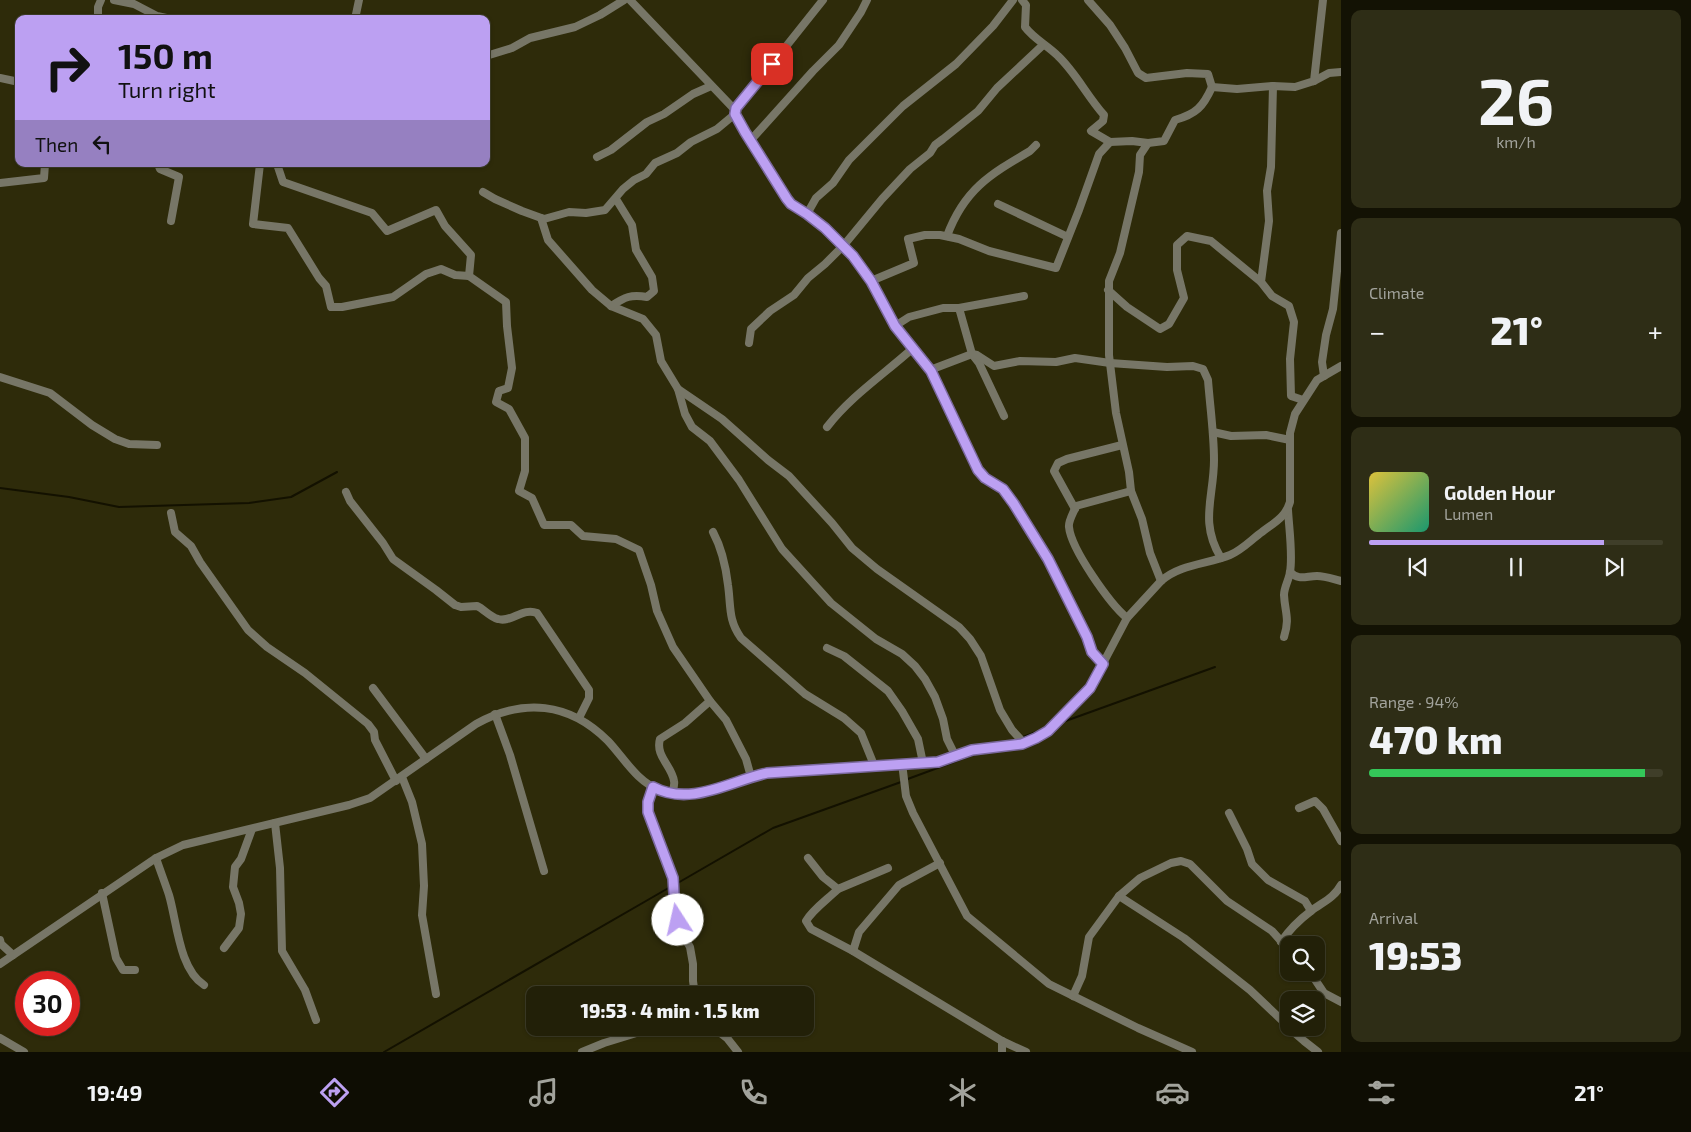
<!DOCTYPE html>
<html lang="en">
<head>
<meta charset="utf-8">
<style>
  :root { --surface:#222008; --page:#2e2d16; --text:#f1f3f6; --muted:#a2a39c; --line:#3f3e29; --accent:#bca0f2 }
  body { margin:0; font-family:"Exo 2",sans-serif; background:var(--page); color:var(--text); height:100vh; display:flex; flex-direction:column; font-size:19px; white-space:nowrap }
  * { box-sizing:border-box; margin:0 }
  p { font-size:16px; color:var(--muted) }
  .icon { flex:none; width:28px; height:28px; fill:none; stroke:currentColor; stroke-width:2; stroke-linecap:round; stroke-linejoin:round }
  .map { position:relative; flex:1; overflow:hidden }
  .details { display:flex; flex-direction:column; gap:10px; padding:10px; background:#131204; width:350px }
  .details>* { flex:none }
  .hud { position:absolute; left:15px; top:15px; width:475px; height:152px; border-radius:10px; box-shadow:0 1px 4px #0004,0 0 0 1px var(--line); background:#bca0f2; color:#111; overflow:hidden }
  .buttons { position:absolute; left:1280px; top:936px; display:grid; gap:10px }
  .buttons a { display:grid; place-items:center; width:45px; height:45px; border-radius:10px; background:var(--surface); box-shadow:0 1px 4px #0004,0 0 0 1px var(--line); font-size:25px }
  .speed { position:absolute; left:15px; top:971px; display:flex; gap:10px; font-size:25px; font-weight:700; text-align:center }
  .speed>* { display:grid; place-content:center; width:65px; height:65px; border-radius:50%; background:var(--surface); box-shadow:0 1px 4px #0004,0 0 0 1px var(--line); line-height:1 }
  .speed .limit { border:8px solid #d22; background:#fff; color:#111 }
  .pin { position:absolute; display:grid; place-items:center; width:42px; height:42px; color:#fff; margin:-21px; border-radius:10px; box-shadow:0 2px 8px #0006 }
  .me { position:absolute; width:55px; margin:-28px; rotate:350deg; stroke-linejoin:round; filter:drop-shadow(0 0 4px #0008) }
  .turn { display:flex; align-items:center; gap:18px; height:105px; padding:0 20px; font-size:22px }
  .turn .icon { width:65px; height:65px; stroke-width:2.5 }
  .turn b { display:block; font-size:35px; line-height:42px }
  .then { display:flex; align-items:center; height:48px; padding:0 20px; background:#0003; gap:10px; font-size:19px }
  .big { font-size:38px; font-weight:800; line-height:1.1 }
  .details .tile { flex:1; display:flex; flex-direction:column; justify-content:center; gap:8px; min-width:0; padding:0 18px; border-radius:10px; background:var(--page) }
  .details .dial { align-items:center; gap:0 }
  .dial b { font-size:65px; line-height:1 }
  .song { display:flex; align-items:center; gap:15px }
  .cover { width:60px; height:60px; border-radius:8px; background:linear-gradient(135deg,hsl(50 70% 55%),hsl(160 70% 35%)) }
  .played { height:5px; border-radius:2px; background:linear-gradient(90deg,var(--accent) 80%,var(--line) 80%) }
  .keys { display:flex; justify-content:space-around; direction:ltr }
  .heat { display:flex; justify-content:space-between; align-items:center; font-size:28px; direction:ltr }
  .charge { height:8px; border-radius:4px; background:linear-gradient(90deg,#34c759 94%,var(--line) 0) }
  .trip { position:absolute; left:526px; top:986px; width:288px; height:50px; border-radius:10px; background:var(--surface); box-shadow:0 1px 4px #0004,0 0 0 1px var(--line); font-weight:800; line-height:50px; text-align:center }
  .menu { display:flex; height:80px; justify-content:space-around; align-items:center; background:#0e0d03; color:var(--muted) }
  .menu .icon { width:35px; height:35px }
  .menu .current { color:var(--accent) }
  .menu b { font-size:22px; color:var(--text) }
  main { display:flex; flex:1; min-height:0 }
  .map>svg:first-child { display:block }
</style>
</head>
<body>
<main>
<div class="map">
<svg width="1341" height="1052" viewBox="0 0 1341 1052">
  <rect width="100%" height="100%" fill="#2e2b0a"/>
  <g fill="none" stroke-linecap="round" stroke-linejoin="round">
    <g stroke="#131100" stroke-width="2">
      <path d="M0,488L69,497L119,507L249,503L291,497L337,472"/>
      <path d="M1060,723L1215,667"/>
      <path d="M1023,737L1044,729"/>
      <path d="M1009,742L1018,739"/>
      <path d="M905,780L981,752"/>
      <path d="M676,884L773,828L901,782"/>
      <path d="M384,1052L672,886"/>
    </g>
    <g stroke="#777667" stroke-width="8">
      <path d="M114,0L134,4L157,16L171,19"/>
      <path d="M630,0L736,111"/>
      <path d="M823,0L745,98L739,103L735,114L787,199L844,245L871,281L895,326L931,371L978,470L985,478L1003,489L1014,504L1048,559L1087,637L1092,652L1103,664"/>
      <path d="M1022,0L1026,5L1025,27C1034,39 1047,45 1058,56C1076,73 1087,96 1104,115L1103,121L1091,131L1110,142"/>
      <path d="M1088,0L1110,25L1125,48L1138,73L1146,78L1187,73L1208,74L1212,87"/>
      <path d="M98,19V7L101,0"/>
      <path d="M355,19L359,0"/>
      <path d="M486,56L512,48L530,38L575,27L600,15L624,0"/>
      <path d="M0,78L19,82"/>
      <path d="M1314,81L1329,73L1341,72"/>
      <path d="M750,141L813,71L839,45L861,12L867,0"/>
      <path d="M597,157L611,150L647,122L664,114L693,94L711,86"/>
      <path d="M158,164L160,169L179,177L171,221"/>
      <path d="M260,164L253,224L288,228L319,278L326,286L331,307H342L393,297L426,274L441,269L455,275L469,276"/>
      <path d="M277,164L283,182L372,213L387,231L436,210L445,226L471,255L469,276L506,302L507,326L512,368L508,388L499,391L496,402L509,409L525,438V471L519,491L532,498L544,525H571L583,536L616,539L639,550L651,585L657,611L673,647L710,701L726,720L746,759L751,777"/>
      <path d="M0,183L44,178L45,164"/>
      <path d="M483,192L495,199L522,211L544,219L569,212L586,213L605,210L623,189L634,180L646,174L655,163L677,153L691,142L717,129L735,114"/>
      <path d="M998,204L1068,237"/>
      <path d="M807,214L816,198L833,183L849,160L903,106L956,64L993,26L1013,0"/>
      <path d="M541,218L548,240L592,290L611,306L643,319L656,335L661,361L678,389L685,414L692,427L710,441L739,480L782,549L831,603L876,639L902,654L915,666L925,679L935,697L943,719L947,739L955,755"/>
      <path d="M947,236C964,190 989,175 1030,151L1036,145"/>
      <path d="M871,281L914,263L908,239L925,235H940L959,239L989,251L1056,268L1079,210L1099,154L1110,142L1132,141L1148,143"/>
      <path d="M1108,290L1127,307L1160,329L1169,324L1184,298L1177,270V245L1187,236L1211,241L1261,282"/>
      <path d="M611,306C625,297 631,294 647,297L654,291L652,277L636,250L632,225L616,199"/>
      <path d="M959,308L972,354L979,363L1004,416"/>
      <path d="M895,326L909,317L943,308H959L1024,296"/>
      <path d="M749,343L751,329L770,311L794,295L808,278L825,264L844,245L882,199L910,169L930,153L935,145L943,139L978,111L997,88L1043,45"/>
      <path d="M930,370L972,354L977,355L994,366L1020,361L1056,362L1075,358L1110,363L1167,367L1193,366L1203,369L1208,380C1210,406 1214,434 1214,460C1214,497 1199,522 1221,558"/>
      <path d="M1324,376L1322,362L1326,335L1333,309L1341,233"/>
      <path d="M0,377L50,393L92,425L115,439L129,444L157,445"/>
      <path d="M678,389L722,419L768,460L789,476L832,523L852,548L877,569L959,627L970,639L981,656L1000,710L1012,730L1024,743"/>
      <path d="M1303,400L1291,396L1290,359L1294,322L1289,306L1272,296L1261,282L1269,221L1267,191L1271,167L1273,86L1295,87L1314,81L1323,0"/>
      <path d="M827,427C851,396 883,375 912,349"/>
      <path d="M1213,432L1231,436L1266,435L1290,440"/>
      <path d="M346,492L350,501L383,543L393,559L436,590L455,605L461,607L477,606C484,609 490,617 498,619C511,623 523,607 537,613L589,690V698L579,718"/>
      <path d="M1075,509L1054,471L1058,463L1067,459L1122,445"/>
      <path d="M171,513L175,532L191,546L200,562L248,630L267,647L305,673L368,724L374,732L375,740L396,781"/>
      <path d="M713,532C721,547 726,568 728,585C731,606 728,620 741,638L805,694L844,718L861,733L874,765"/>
      <path d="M1290,572C1299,581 1306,576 1317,576C1325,576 1333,579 1341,581"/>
      <path d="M1161,581L1150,553L1142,519L1131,491L1129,472L1116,413L1109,355V281L1120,253L1139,172L1140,155L1148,143L1164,141L1175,120C1196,114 1203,107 1212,87L1237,89L1273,86"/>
      <path d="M1127,618C1110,604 1071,549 1069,527C1068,521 1074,512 1076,506L1131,491"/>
      <path d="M1284,637C1290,618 1285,613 1284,595C1284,587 1289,580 1290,572C1293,555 1289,528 1288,510"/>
      <path d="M827,648L844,656L888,691L902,711L918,739L923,763"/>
      <path d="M373,688L426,759"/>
      <path d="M495,714L510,755L544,871"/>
      <path d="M902,763L906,796L913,813L967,916L1049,984L1138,1028L1192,1052"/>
      <path d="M402,777L412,802L422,844L424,886L422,915L436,994"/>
      <path d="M653,787L648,802V812L673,879L675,910L680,930L690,947L693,964V981L695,995"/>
      <path d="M672,793C673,790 675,785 674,781C672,766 655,756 660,739L685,723L710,701"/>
      <path d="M1299,808L1315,801L1323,809L1341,841"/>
      <path d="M1229,813L1247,849L1252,864L1268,880L1305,901L1311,911"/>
      <path d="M275,823L280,868L282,951L305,990L316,1020"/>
      <path d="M156,858C160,870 165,883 169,895C177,922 179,969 204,985"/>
      <path d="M808,858L823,877L838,889L888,868"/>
      <path d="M838,889C828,899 813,909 806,921L811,929L853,951L1002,1041L1026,1052"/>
      <path d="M102,893L116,958L123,970H135"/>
      <path d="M1119,896L1184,938L1250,990L1289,1027"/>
      <path d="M0,940L1,944L13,955"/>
      <path d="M1281,942C1289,930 1299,920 1311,911C1323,902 1334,898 1341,885"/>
      <path d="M224,948L239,928L241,914L239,903L233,887L235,867L241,859L252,829"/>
      <path d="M853,951L859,932L899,885L940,863"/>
      <path d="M0,964L156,858L183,845L349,805L370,798L476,724C523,698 569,702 608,741C624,758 637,782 660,790C696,803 732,780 767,773L938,762L972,750L1022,744L1036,738L1048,731L1090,688L1127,618L1161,581C1180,564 1208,564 1230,555C1242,550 1252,539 1262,532C1275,522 1285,518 1290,502V433L1295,414L1317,380L1341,366"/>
      <path d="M1310,972L1324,993L1341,1002"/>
      <path d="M1073,996L1082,976L1089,937L1119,896L1140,878L1171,863L1181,861L1190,864L1227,901L1272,931L1289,950"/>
      <path d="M714,1028L727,1038L738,1052"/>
      <path d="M1289,1028L1304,1041L1318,1052"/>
      <path d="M0,1038L24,1052"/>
      <path d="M1002,1041V1052"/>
      <path d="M582,1052L604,1043L643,1031L647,1028"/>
    </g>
  </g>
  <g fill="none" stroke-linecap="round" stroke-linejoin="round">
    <g stroke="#7a689d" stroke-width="12">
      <path id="route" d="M678,920L675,910L673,878L648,812V802L653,787C691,807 730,781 767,773L938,762L972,750L1022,744L1036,738L1048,731L1090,688L1103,664L1092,652L1087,637L1048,559L1014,504L1003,489L985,478L978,470L931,371L895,326L871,281L853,256L825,228L807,214L791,204L787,199L745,132L735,114L736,108L772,64"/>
    </g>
    <use href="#route" stroke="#bca0f2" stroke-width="9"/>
  </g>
</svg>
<div class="buttons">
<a><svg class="icon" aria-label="search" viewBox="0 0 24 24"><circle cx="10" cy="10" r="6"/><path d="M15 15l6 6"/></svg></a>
<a><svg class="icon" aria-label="layers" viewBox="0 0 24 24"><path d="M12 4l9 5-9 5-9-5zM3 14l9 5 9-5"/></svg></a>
</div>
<div class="speed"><div class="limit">30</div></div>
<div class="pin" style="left:772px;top:64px;background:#d93025"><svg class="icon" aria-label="arrive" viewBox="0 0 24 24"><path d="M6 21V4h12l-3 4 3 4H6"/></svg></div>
<svg class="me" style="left:678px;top:920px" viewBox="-20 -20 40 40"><circle r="19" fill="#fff"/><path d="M0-13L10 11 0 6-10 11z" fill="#bca0f2"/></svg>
<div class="trip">19:53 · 4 min · 1.5 km</div>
<div class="hud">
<div class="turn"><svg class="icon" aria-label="right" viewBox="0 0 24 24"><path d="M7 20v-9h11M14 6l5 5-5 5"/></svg><div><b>150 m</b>Turn right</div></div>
<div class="then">Then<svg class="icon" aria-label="left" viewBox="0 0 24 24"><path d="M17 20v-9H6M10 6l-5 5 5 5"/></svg></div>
</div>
</div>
<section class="details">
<div class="tile dial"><b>26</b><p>km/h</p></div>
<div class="tile"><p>Climate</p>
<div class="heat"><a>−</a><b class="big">21°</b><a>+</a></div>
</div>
<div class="tile">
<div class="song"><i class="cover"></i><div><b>Golden Hour</b><p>Lumen</p></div></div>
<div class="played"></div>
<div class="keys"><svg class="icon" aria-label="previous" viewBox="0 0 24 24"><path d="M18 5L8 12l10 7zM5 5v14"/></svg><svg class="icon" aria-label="pause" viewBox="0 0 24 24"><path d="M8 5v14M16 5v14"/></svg><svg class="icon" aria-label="next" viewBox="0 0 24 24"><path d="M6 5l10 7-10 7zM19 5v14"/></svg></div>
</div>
<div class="tile"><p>Range · 94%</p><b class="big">470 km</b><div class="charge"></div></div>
<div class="tile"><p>Arrival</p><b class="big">19:53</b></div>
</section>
</main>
<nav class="menu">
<b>19:49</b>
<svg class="icon current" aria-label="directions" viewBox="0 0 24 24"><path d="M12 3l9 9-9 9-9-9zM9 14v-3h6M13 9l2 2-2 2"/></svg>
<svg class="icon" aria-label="music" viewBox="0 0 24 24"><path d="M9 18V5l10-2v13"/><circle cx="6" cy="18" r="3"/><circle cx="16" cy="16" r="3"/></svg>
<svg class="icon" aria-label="phone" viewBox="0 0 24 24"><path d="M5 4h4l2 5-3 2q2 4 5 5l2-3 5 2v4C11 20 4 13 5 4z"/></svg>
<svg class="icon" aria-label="climate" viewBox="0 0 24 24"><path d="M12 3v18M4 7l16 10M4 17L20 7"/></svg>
<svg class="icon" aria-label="car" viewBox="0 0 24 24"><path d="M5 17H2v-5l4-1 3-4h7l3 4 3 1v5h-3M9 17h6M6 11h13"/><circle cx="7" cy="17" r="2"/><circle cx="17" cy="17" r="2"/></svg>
<svg class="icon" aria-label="filters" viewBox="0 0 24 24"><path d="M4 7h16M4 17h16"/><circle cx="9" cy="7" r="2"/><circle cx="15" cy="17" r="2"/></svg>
<b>21°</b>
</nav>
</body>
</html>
